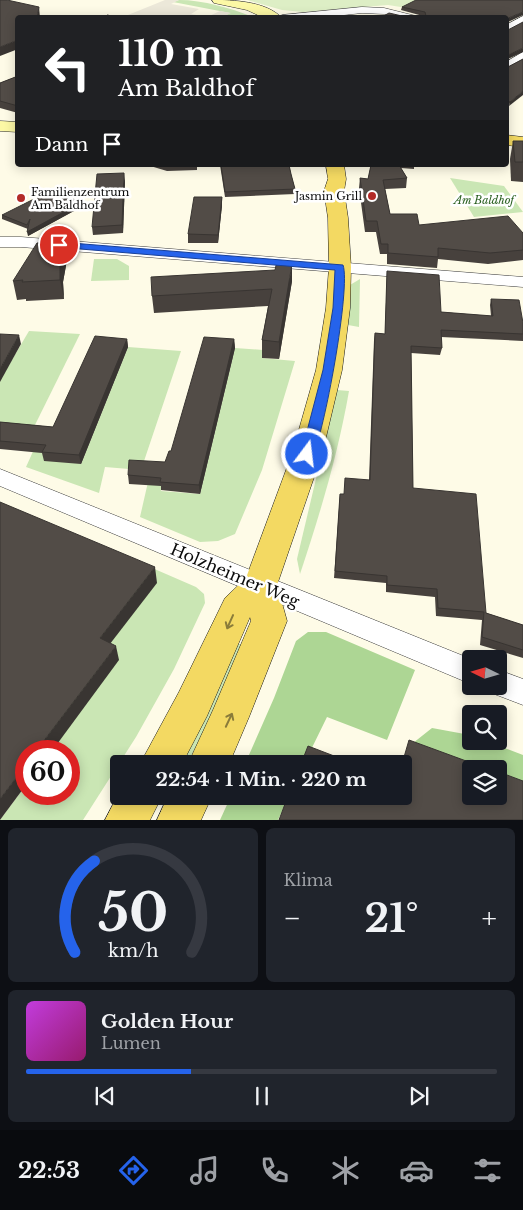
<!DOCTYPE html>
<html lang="de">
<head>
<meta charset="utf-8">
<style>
  :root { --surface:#171b24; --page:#20242c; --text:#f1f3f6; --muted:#9ea1a6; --line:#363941; --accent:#2563eb }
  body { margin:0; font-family:"Libre Baskerville",serif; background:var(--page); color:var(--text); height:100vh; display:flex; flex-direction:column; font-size:19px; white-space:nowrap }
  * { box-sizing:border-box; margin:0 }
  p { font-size:16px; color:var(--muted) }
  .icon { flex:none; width:28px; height:28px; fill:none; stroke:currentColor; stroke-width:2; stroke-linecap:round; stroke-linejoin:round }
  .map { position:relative; height:820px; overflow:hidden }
  .side { display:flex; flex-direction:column; gap:8px; padding:8px; background:#0d0f14; flex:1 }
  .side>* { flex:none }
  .top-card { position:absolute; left:15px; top:15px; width:494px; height:152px; border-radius:5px; box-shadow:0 2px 12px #0003; background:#202124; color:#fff; overflow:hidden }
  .needle { width:32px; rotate:275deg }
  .fabs { position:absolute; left:462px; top:650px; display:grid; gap:10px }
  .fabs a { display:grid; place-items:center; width:45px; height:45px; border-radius:5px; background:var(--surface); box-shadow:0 2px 12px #0003; font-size:25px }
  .speed { position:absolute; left:15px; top:740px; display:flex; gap:10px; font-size:25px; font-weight:700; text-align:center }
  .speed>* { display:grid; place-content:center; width:65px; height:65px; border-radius:50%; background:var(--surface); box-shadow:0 2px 12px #0003; line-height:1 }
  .speed .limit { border:8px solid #d22; background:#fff; color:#111 }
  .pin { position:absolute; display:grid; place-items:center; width:42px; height:42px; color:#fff; margin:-21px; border:2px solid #fff; border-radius:50%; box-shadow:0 1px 5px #0007 }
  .me { position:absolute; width:55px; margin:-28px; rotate:15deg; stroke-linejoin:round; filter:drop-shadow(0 0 4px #0008) }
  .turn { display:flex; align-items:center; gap:18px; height:105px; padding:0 20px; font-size:22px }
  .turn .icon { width:65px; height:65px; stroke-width:2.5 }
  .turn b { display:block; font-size:35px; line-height:42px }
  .then { display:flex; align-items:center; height:48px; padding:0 20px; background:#0003; gap:10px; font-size:19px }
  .big { font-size:38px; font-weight:800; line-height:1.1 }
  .side .tile { flex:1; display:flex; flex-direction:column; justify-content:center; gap:8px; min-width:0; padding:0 18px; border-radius:8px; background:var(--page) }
  .side .dial { align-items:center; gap:0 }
  .dial svg { height:130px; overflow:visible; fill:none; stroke:var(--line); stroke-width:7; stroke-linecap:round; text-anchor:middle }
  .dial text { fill:var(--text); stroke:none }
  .song { display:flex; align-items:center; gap:15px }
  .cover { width:60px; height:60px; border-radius:8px; background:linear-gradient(135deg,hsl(290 70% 55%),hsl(320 70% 35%)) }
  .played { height:5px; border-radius:2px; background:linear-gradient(90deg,var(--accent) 35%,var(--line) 35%) }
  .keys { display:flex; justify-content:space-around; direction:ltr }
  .heat { display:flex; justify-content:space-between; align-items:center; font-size:28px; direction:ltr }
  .side .tiles { flex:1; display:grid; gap:8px; grid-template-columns:1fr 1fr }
  .tile:last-child { grid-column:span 2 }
  .trip { position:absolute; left:110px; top:755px; width:302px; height:50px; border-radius:5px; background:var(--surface); box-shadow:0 2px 12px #0003; font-weight:800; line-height:50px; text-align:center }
  .tab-bar { display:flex; height:80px; justify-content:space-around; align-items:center; background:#090b0e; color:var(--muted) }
  .tab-bar .icon { width:35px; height:35px }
  .tab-bar .current { color:var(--accent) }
  .tab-bar b { font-size:22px; color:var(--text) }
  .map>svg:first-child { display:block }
</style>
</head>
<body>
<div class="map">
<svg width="523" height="820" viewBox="0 0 523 820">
  <rect width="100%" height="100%" fill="#fefbe7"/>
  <g fill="#cae6b4">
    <path d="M179,0C203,0 231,8 253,17L224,16L230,13L173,2Z"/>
    <path d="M450,178L504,186L523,212L474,217Z"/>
    <path d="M94,259H117L129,266V280L91,281Z"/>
    <path d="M360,279L359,327L348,325L350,285Z"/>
    <path d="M29,331L80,334L31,433L0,434V380Z"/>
    <path d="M128,347L181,351L141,470L105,467L99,493L26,467L40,436L81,464Z"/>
    <path d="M235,348L263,350L262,358L295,361L262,470L235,534L218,541L200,542L140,517L148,482L163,483L161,491L200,494Z"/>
    <path d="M337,390L349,391C338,454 320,514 300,574L297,559Z"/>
    <path d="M0,502L196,587L204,594L205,603L174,669L136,737L83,820H0L26,785V794H69V751H51L0,515Z"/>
    <path d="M236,643L244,645L204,731L187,764H178Z"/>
  </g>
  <g fill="#add694">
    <path d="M308,632H326L415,670L387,740L327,717L304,764H245L274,698L296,641Z"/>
    <path d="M432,728L470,735L471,741H486L523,755V789L499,780V769H471L408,747Z"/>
    <path d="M231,796H289L278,820H220Z"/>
  </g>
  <path fill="#ddeec5" d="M247,0H423L407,8L388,5L303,12L282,10Z"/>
  <path fill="#ece8d9" d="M165,0H179L171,4L199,9L191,14L207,17L220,11L231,13L220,18H148L142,16L123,17Z"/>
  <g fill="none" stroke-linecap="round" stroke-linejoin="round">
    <g stroke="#3d3d3d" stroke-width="1">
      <g id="street">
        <path d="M362,7L384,8L424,18H402L384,14L362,13L317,18H277L282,15Z"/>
        <path d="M523,16V23L506,33V25Z"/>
        <path d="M523,52V60L506,71V62Z"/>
        <path d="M0,237H21L523,277V287L21,247H0Z"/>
        <path d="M0,469L471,659V684L0,486Z"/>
        <path d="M499,670L523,679V705L489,692L486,686H499Z"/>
      </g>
    </g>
    <g stroke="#2c2c2c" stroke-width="1">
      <g id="secondary">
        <path d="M212,0C233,0 266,1 282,18H264L247,10L214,3Z"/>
        <path d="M0,121L18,122V132L0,131Z"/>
      </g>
    </g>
    <g stroke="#1b1b1b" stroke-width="1">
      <g id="primary">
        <path d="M506,135L523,137V147L506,145Z"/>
        <path d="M326,165H344L346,179L344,191L348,218L351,267L350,308L342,370L322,454L277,585L287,621L249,717L229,764H188L213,710L251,621L250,617L207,716L182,764H140L179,692L225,598L246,578L292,454L316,370L326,308L329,267L328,218L324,191L328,179Z"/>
        <path d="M119,793V796H162L150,820H105Z"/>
        <path d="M168,796H212L201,820H157Z"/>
      </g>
    </g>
    <use href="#street" fill="#fff" fill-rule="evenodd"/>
    <use href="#secondary" fill="#fcf8a5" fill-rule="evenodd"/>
    <use href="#primary" fill="#f3d962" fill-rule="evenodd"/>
  </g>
  <g fill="#47413d">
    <path d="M402,7L523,15L423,16L401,10Z"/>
    <path d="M523,59L509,106L506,105V68Z"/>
    <path d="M18,76V113L0,108V83Z"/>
    <path d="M513,141H523V182L511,181L510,159Z"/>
    <path d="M147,165H197V170L167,171Z"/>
    <path d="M220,165H289L291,174L295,189V194L225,197Z"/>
    <path d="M371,165H414V169L401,168L407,178L406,188L385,189L390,214L419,225L523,233V260L488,264L438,259L437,268L387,264V254H380L376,232H365L359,188L360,178L368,179Z"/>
    <path d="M125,181L123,233L93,235L92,227Z"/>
    <path d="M222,197V205L218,243H188V234Z"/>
    <path d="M82,202L83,206L28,236V228V229L2,219V215Z"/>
    <path d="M67,260L63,282L64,299L26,301V299L17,300L13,281Z"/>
    <path d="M275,270L292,281L279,359L262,358V340L268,306L154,313L152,296Z"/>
    <path d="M387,271L441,312L491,316L490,305L491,299L523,323V341L441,337L442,348L440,355L411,353L413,488L486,613L523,625V658L480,645L482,620L436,616L435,597L386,592V583L334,578L340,494H344L369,480L374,340L375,333L385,334Z"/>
    <path d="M127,339L128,347L81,464L44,461L42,453L0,449V422L53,427Z"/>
    <path d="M234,339L235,348L200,494L161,490V486L129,484L128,475L165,462Z"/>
  </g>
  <g fill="#393532">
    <path d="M39,7L40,18H37Z"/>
    <path d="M523,12V15L506,23V19Z"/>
    <path d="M18,40V49L0,56V47Z"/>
    <path d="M523,48V52L506,60V56Z"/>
    <path d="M523,91V95L509,106L510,102Z"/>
    <path d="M124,173L125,181L123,233L122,225Z"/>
    <path d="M222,197V205L218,243V235Z"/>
    <path d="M82,202L83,206L28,236L27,232Z"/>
    <path d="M64,242L67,260L63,282L64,299L60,280V263Z"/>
    <path d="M292,264V281L279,359V342Z"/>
    <path d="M19,335L21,344L0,382V369Z"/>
    <path d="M127,339L128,347L81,464L79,455Z"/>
    <path d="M234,339L235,348L200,494L199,485Z"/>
    <path d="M155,567L157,583L103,653L100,638Z"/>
    <path d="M116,646L119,660L52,751H36Z"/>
    <path d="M26,765V785L0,820V799Z"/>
  </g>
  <g fill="#524c47" stroke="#393532">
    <path d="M0,0H7L39,7L37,18H18V40L0,47Z"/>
    <path d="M416,0H523V12L506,19V18H380L389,13L402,16H426L425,12L402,7Z"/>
    <path d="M107,15L122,18H108Z"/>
    <path d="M523,22V48L506,56V29V31Z"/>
    <path d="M523,59V91L510,102L506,101V68Z"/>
    <path d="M18,76V106L0,101V83Z"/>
    <path d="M513,141H523V162H515Z"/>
    <path d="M221,165H289L291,174L295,189L225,192Z"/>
    <path d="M371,165H399L407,178L383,180L390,214H417L419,225L508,216L523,233V250L490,253L438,248V257L388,253V244H381L377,221H366L360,178L368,179Z"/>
    <path d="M124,173L122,225L92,227L97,174Z"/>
    <path d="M50,191L82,202L27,232L30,219L27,225L2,215Z"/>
    <path d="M194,197H222L218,235L188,234Z"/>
    <path d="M64,242L60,263V280L22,282L23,280L13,281L37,243Z"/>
    <path d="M277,261L292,264L279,342L262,340L272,289L152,296L151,277L275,270Z"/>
    <path d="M387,271L439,275L441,312L493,316L491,299L519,300L523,323V334L441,330L442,348L411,346L413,488L476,494L486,613L523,625V650L482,637L484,612L438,608L437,589L387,585V576L335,571L340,494H344L345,478L370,480L375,333L385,334Z"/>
    <path d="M0,334L19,335L0,369Z"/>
    <path d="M95,336L127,339L79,455L42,452L46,445L0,441V422L53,427Z"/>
    <path d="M204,337L234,339L199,485L160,482L161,478L128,475L129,460L165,462L169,451H171Z"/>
    <path d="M0,502L155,567L100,638L116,646L36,751H26V765L0,799Z"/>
    <path d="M409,740L488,769H471V796H499V772L523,781V820H279L288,796H404V764H402Z"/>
    <path d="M308,746L355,764H301Z"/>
  </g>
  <defs><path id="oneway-shaft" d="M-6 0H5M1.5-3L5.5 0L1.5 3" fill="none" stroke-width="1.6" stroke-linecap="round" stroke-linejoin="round" transform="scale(1.25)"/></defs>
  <g stroke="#8a7c3a">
    <use href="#oneway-shaft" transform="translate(230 622) rotate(114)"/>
    <use href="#oneway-shaft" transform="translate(229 720) rotate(-65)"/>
  </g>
  <path fill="#2563eb" stroke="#184099" d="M59,242L343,265C351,287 324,435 312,457L307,458L301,454L323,370L333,308L335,270L56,247L55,245Z"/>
  <g fill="#b32b28" stroke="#fff" stroke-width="2">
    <circle cx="372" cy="196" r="5"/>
    <circle cx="21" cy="198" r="5"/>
  </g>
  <g text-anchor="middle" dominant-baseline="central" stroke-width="5" stroke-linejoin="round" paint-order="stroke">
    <g font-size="11" fill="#0a0a0a" stroke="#fff" text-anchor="start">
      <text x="31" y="192">Familienzentrum<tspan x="31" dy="13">Am Baldhof</tspan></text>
      <text x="362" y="196" text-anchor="end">Jasmin Grill</text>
    </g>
    <g font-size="11" font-style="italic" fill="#275e1e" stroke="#fff">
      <text x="484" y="200">Am Baldhof</text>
    </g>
    <g font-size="16" fill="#0a0a0a" stroke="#fff">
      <text transform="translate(235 575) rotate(23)">Holzheimer Weg</text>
    </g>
  </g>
</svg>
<div class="fabs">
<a><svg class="needle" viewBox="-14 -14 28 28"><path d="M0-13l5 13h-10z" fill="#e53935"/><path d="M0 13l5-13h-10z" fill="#9ea1a6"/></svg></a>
<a><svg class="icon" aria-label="search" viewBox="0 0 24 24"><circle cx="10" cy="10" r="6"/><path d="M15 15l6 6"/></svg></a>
<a><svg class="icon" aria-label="layers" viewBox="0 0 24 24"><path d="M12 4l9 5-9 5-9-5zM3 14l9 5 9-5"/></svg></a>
</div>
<div class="speed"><div class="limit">60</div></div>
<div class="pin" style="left:59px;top:245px;background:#d93025"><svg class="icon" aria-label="arrive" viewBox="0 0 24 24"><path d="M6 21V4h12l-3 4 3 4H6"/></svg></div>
<svg class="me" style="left:307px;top:454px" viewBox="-20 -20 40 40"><circle r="17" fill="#2563eb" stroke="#fff" stroke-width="3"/><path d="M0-11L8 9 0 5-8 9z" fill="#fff"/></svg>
<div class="trip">22:54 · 1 Min. · 220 m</div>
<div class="top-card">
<div class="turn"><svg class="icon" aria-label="left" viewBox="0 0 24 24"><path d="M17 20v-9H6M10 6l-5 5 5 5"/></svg><div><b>110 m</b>Am Baldhof</div></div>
<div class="then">Dann<svg class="icon" aria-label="arrive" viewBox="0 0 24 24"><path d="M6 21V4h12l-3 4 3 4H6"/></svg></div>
</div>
</div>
<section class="side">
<div class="tiles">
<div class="tile dial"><svg viewBox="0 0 100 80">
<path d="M14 69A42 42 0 1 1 86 69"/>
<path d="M14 69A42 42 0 0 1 26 13" stroke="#2563eb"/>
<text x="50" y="56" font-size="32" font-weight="700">50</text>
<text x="50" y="72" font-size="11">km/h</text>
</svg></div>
<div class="tile"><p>Klima</p>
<div class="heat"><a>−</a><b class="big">21°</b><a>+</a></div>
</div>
<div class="tile">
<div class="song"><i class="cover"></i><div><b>Golden Hour</b><p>Lumen</p></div></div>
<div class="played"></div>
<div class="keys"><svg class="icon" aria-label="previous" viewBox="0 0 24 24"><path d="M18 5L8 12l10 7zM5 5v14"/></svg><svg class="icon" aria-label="pause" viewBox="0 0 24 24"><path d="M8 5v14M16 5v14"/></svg><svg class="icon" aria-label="next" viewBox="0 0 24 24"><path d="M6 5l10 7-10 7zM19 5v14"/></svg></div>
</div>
</div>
</section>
<nav class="tab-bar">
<b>22:53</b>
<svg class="icon current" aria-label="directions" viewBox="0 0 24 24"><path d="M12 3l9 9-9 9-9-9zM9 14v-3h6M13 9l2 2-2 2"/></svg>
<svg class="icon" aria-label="music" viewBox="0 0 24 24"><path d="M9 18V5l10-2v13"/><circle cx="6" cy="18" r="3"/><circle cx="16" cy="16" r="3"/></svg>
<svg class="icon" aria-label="phone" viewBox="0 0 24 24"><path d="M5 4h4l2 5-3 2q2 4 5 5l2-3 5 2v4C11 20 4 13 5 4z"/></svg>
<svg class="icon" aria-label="climate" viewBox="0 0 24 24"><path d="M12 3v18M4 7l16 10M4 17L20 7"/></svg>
<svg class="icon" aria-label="car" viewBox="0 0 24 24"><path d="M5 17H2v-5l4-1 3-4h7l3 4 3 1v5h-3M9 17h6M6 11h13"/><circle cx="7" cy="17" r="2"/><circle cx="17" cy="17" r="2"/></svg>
<svg class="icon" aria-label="filters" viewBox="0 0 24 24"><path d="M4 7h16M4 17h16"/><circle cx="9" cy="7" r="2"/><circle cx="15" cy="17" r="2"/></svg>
</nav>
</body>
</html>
